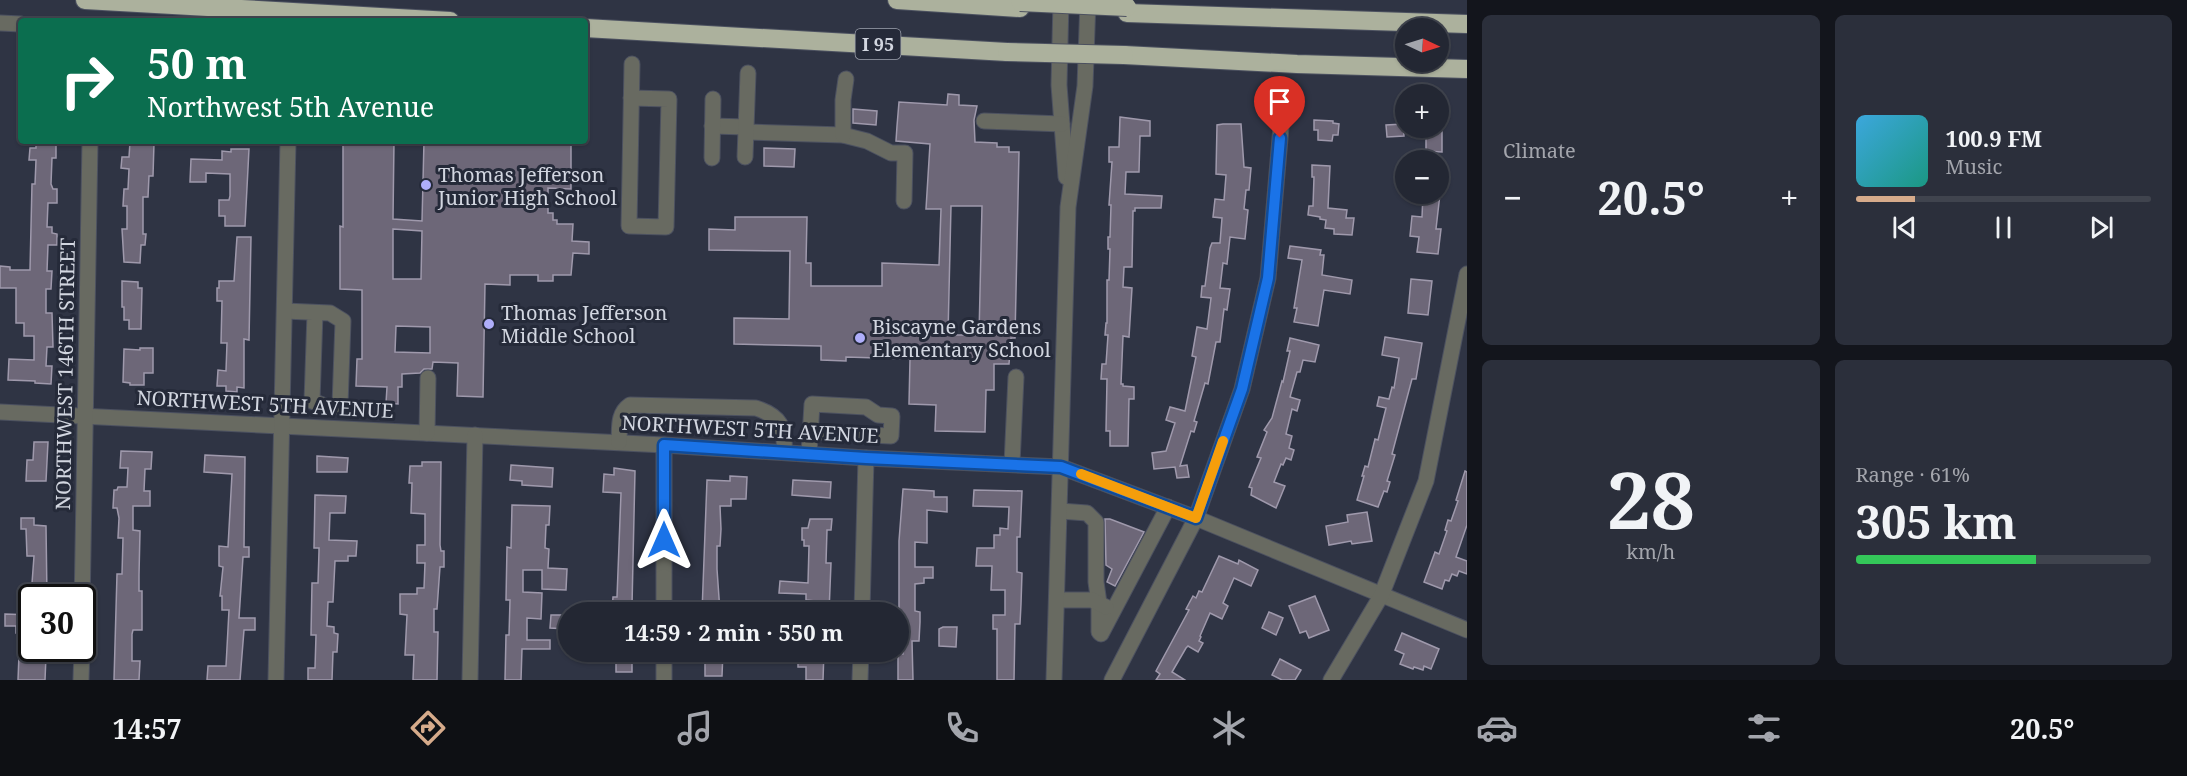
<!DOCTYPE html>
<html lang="en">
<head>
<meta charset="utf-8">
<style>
  :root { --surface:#232733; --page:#2b2f3b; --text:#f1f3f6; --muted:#a3a5ac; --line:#40444e; --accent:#d6ab8b }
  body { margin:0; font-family:"Noto Serif",serif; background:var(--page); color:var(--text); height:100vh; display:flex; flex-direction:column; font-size:22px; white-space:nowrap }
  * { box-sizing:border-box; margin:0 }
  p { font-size:20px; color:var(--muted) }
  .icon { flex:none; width:33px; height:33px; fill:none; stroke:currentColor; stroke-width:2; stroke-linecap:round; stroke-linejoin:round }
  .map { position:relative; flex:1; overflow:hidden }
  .drawer { display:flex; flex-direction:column; gap:15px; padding:15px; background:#13151c; width:720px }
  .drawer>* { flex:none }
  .guide { position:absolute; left:18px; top:18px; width:570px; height:126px; border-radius:6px; box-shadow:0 2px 4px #0004,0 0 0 2px var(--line); background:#0b6e4f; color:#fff; overflow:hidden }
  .needle { width:39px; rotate:94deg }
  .fabs { position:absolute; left:1395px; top:18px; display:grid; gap:12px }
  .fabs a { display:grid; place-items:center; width:54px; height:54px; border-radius:50%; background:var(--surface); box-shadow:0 2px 4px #0004,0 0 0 2px var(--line); font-size:30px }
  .speed { position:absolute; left:18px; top:584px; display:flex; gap:12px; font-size:30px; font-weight:700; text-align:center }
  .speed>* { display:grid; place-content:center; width:78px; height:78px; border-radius:50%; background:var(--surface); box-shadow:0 2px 4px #0004,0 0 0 2px var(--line); line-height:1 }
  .speed .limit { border:3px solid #111; border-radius:9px; background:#fff; color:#111 }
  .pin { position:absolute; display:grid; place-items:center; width:51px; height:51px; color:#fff; margin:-62px -26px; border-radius:50% 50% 50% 0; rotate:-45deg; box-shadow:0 0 6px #0007 }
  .pin .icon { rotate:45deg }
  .me { position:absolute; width:66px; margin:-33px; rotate:0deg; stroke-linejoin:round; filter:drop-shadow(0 0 4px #0008) }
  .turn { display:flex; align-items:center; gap:21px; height:126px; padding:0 30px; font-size:27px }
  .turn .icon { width:78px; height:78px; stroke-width:2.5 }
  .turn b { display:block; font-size:42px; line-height:51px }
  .big { font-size:45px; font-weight:700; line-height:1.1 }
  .drawer .widget { flex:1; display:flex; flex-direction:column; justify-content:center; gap:9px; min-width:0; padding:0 21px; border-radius:9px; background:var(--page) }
  .drawer .dial { align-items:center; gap:0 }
  .dial b { font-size:78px; line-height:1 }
  .song { display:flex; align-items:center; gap:18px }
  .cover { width:72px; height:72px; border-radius:9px; background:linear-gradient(135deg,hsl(200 70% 55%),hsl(170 70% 35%)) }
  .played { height:6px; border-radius:3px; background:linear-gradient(90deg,var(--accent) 20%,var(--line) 20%) }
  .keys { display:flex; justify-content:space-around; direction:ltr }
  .heat { display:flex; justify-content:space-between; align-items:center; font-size:33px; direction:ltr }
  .charge { height:9px; border-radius:4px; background:linear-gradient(90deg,#34c759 61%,var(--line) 0) }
  .drawer .tiles { flex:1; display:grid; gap:15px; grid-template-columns:repeat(2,1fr) }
  .trip { position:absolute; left:558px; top:602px; width:351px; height:60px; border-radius:30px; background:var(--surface); box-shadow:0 2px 4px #0004,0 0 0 2px var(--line); font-weight:700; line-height:60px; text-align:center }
  .dock { display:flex; height:96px; justify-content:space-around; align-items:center; background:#0e1014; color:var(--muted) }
  .dock .icon { width:42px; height:42px }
  .dock .current { color:var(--accent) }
  .dock b { font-size:27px; color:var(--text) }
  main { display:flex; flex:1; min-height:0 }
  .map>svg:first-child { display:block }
</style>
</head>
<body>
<main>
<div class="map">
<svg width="1467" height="680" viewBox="0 0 1467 680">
  <rect width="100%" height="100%" fill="#2f3444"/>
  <g fill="#6d6778" stroke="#9f99ac" stroke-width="1.5" fill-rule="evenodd">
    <path d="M948,94L959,95V105L977,106L974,120L975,142L997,143V147H1009V152H1019L1015,338H1011L1009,364H994V390H986L985,432L935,431L936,405L909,404L910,359L846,357V361L821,360V346L734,344V318L789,319L790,251L709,250V229L735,230V217H807L806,263H811V286H882V263L939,265L941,209H926L930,144L896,141L897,126L899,102L947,105ZM951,206H982L979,335H948Z"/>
    <path d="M853,109L877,111L876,125L853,123Z"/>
    <path d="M1120,117L1150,121V136H1140L1139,172H1126L1125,194L1162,196L1161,208H1135V211H1133L1132,267H1124L1123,287L1132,288L1129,337L1123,336L1121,384H1123V386L1134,387V399H1129L1128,446H1110V431H1106L1107,379H1101L1102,364H1106L1108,335H1105L1106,323H1107V280H1109L1110,249H1108V237H1110L1111,205H1109L1112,162H1109V147H1119Z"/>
    <path d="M1314,120L1333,121V123L1339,124L1338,135H1333L1332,141L1318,140V130H1314Z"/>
    <path d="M1223,124H1241L1244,167L1251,168L1249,190H1246L1244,209L1248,210L1245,239L1230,237L1227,264L1223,263L1220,288L1230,289L1227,310L1224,309L1220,342H1216L1208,384L1205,383L1194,421L1197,422L1194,432L1191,431L1180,466L1187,465L1189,477L1177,478L1175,467L1154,469L1152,453L1166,451L1175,423L1166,420L1170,407L1185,411L1196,357L1192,356L1197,327L1207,329L1211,298L1201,297L1202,286H1205L1210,248L1212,243H1220L1222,218L1213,217L1215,199L1224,200L1226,175L1216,174L1217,125Z"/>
    <path d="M1403,124L1404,136L1387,137L1386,125Z"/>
    <path d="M1412,128H1442V152L1426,151V137H1412Z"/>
    <path d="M36,141H56V158H52L51,184L53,189H57V203H48L47,227H52V233L57,234V245H48L47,271H52L51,289H46V313H52L53,347H47L46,366H52L51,384L35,383V381L8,380L9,359L34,360V336H24V323H16V288H0V266L10,267V270H30L32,184H35L36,160H29L30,148H36Z"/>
    <path d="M343,141H394L393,219L422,221L424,141H571V189L548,188V213H553V220H557V224H573L572,241L589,242V254L573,253L571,275H553V281H538V275H510V285L485,284L483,397L457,396L458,363L433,362L432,369H424L420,373L402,374V387H398V404L386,403L387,387L356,386L357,359H362V290L340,289V226L343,227ZM393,229L422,231L421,279H393ZM396,326L430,327V353L395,352Z"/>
    <path d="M130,142L154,143L153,176H149L148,197H143V234H146L145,245H141L140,263L124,262L122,229H127V206H123L124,189H128L129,169L121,168L122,157H129Z"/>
    <path d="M764,148L795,149L794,167L764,166Z"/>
    <path d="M231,149H249L245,226H225V216H219V200H229L230,196V174L206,173V182H190L191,159L222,160V151L231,152Z"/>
    <path d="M1312,165L1330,166L1328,208L1347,210L1346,218H1354L1352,235L1334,234V229L1325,228L1326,220L1320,219V217L1308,215L1309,206H1313L1314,177H1312Z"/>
    <path d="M1423,194H1440L1436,229H1441L1438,254L1417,252L1419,237L1410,236L1412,216L1422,217Z"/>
    <path d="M237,237H251L249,340L244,339V388L237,387V392L226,391V386H217L218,370L226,371L227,343H221L222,301H217V288H219V281H234Z"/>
    <path d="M1290,246L1321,250L1320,255H1324L1322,275L1352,280L1350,294L1324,290L1318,326L1294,322L1297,308H1294L1302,260L1288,258Z"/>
    <path d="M1411,279L1432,281L1428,315L1408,313Z"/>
    <path d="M122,281L138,282V288H142L141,329H129V320H124V307H122Z"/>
    <path d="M1385,337L1422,343L1416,379H1412L1392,454L1395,455L1387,481L1390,482L1387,492L1384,491L1378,507L1357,500L1364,476H1362L1365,466L1368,467L1375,439L1378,440L1386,408L1377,406L1379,397L1389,399L1392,387L1394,388L1399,358L1382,355Z"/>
    <path d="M1290,338L1319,345L1315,362L1303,360L1300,372H1297L1290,397L1300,400L1297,411L1292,409L1286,434L1292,436L1289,448L1294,450L1291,460L1286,458L1283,465L1281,464L1274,482L1285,486L1276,508L1251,495L1252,488L1249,487L1261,458L1257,457L1267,432L1264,430L1272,418L1282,381L1283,382L1290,351H1287Z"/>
    <path d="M140,348H153V373H144V385H130V383L123,382L124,349L140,350Z"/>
    <path d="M34,442H48L46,481H26L27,460H33Z"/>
    <path d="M121,451L152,452L151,469H145L144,491H150V506H133V530L140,531L139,575V591H142V630H133L132,634V661H140L139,680H114L117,574H122L123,538H118L119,518L117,508H113L114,490H117L118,487H127L128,468H120Z"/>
    <path d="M205,455L245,457L244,547H249V557H243L239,618H255V630H244L240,680H207L208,666H226L229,610H222V596H220L223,567L219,566V546L228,547L232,474L204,472Z"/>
    <path d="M317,456L348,458L347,472H317Z"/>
    <path d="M422,462H441L440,545L441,551H444V567H440L437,609H434V632H438L437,680H413L414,655H405L407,615L400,614V594H417V588H424L425,563H417V545H425V514L411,513L412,483H409L410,466H422Z"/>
    <path d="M511,465L553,468L552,487L522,485V481L510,480Z"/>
    <path d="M614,468L635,471L632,606H630V608H626V612H612L613,597H617L621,493L603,492L604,474L614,475Z"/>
    <path d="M1465,471L1467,472V525L1456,557L1467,561V574L1459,571L1457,576L1452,574L1449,581L1445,580L1442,589L1424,582L1435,552L1439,554L1447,531L1445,530L1448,520L1451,521L1458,501L1456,500Z"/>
    <path d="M730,476L747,477L746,499H731V506H720L721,529L720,546H717V569L720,612H702L707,480L730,481Z"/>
    <path d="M793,480L831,482L830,498L792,495Z"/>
    <path d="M903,489L934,491V497H947V512L927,510V543L915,542V567H933V578H924V583L915,584V611L920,612V622L919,641H912L913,680H898V654H903V619H899V541Z"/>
    <path d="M974,490L1022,491L1020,537H1017V572L1022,573L1021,604L1020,624H1015L1014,680H997V629H993V615H1005V590H991L992,566H976L977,548H994V535H1000V528L1008,529L1009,507L973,506Z"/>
    <path d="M315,495L346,496L345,513H330L329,540L357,541L356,556H348V561H335L333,602H328L327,626L334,627V633L338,634L337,652H333L332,680H308V668H315L316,635H311L312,583H318L319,551V548H314Z"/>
    <path d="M512,505L550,506L549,525H546L545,548L549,549L548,568L567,569L566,590L542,589V570H523V592L542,593L541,619L527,618V640H550V649H522L521,680H505L506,635H509L510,600H506L507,547L511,548Z"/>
    <path d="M1367,512L1372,541L1352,544L1351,541L1329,545L1326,526L1348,522L1347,515Z"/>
    <path d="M21,518H34V525L46,526L47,597H31L34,556H27L26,529H21Z"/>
    <path d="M810,519H832L831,530H827L826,563H831L829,612H815V601L806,600V594L779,593L780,581L808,583L809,546H804V540H802V528H808Z"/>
    <path d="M1105,519H1110L1144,532L1115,586L1107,582L1112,569L1106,565Z"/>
    <path d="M1219,556L1238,564L1239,560L1258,570L1251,586L1234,578L1223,603L1228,606L1222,619L1210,613L1200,636L1201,637L1199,641L1203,643L1198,652L1188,646L1186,648L1172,672L1185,680H1156L1160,674L1156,671L1189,610L1186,609L1193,596L1196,598L1199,591L1202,592Z"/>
    <path d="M1315,596L1329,630L1309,638L1306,631L1300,633L1289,606Z"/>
    <path d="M1269,612L1283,618L1276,635L1262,628Z"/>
    <path d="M5,614L32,615V634L16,633V626H5Z"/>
    <path d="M551,615H567V629L550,628Z"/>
    <path d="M943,627H957L956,647L939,646V629Z"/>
    <path d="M1402,633L1439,649L1431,669L1424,666L1423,670L1414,667L1413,669L1400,664L1404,654L1395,650Z"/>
    <rect x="616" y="651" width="16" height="21"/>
    <path d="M705,651H723L722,676H705Z"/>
    <path d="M798,651H824L823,680H806V667H798Z"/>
    <path d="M19,655L46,656L45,680H18Z"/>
    <path d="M1280,659L1301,670L1295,680H1282L1272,675Z"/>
  </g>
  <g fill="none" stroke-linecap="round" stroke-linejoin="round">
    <g stroke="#4c5160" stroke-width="17">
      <g id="minor">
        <path d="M1061,0L1059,85L1066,177"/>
        <path d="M0,23L21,24"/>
        <path d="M631,98L669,99L666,227L629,226L632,64"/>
        <path d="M984,121L1062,124"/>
        <path d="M712,126L746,127"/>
        <path d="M746,132L843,135L867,141L891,153H905L904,201"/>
        <path d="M843,135V100L846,79"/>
        <path d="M745,157L748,73"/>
        <path d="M712,158L713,99"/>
        <path d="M285,311L330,313L343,321L340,405L330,408L312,401L315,313"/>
        <path d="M0,412L664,445L866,458L1061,467L1196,518L1467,630"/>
        <path d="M427,433L428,378"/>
        <path d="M619,442C620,428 617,414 630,405L756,408C780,416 786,427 784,452"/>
        <path d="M809,454L812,404L866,407L878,415L892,416L891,436L810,432"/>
        <path d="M1012,464L1016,377"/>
        <path d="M1060,511L1087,513L1096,522V582L1099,603V632L1101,634L1168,507"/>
        <path d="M1057,600H1092L1106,607"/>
        <path d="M82,608L90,141"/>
        <path d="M664,612V445"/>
        <path d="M862,612L866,458"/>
        <path d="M81,680L82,648"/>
        <path d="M276,680L288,141"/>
        <path d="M470,680L475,435"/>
        <path d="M664,680V651"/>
        <path d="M860,680L861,651"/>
        <path d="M1054,680L1068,207L1085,86L1088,0"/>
        <path d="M1112,680L1196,518L1242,389L1268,278L1284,92"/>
        <path d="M1331,680L1381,596L1426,481L1467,274"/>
      </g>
    </g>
    <g stroke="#4c5160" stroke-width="20">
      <g id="highway">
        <path d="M85,0L450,21"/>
        <path d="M897,0L1020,8"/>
        <path d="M1127,13L1467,24"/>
        <path d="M585,28L1007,52"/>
        <path d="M1124,55L1297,64L1467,69"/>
      </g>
    </g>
    <use href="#minor" stroke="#686a61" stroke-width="15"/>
    <use href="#highway" stroke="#acb19d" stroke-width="18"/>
    <g stroke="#4c5160" stroke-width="20" stroke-linecap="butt">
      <g id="highway-bridge">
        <path d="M1020,2L1127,7"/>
        <path d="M1007,52L1124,55"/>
      </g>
    </g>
    <use href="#highway-bridge" stroke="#acb19d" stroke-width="18"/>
  </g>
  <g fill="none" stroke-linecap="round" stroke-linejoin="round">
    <g stroke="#114b97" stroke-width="15">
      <path id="route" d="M664,540V445L866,458L1061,467L1196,518L1242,389L1268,278L1280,138"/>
    </g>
    <use href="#route" stroke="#1a73e8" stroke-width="10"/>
    <path stroke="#f59e0b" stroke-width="10" d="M1081,474L1196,518L1223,441"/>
  </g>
  <g fill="#afaefa" stroke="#252a39" stroke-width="2">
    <circle cx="426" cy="185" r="6"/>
    <circle cx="489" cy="324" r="6"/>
    <circle cx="860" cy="338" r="6"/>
  </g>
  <g text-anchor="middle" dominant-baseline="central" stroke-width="6" stroke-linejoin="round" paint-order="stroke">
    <rect fill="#252a39" stroke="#9ea2ae" stroke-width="1.5" x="855.5" y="29" width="45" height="30" rx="4.5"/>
    <g font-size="18" font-weight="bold" fill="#d2d6e0">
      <text x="878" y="44">I 95</text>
    </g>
    <g font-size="20" fill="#d2d6e0" stroke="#252a39" text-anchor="start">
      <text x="438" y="174">Thomas Jefferson<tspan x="438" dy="23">Junior High School</tspan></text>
      <text x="501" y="312">Thomas Jefferson<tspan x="501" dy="23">Middle School</tspan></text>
      <text x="872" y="326">Biscayne Gardens<tspan x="872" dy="23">Elementary School</tspan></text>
    </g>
    <g font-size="20" fill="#d2d6e0" stroke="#252a39">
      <text transform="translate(65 374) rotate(-89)">NORTHWEST 146TH STREET</text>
      <text transform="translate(265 404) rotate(3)">NORTHWEST 5TH AVENUE</text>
      <text transform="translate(750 429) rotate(3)">NORTHWEST 5TH AVENUE</text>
    </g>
  </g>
</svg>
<div class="fabs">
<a><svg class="needle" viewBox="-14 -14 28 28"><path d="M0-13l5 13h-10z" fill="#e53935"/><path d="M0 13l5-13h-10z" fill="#a3a5ac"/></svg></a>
<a>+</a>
<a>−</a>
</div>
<div class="speed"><div class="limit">30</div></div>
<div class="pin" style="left:1280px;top:138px;background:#d93025"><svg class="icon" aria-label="arrive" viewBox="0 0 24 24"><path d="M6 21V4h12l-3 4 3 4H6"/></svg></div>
<svg class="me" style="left:664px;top:540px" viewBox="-20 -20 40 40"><path d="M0-17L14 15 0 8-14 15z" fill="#1a73e8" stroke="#fff" stroke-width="4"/></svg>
<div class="trip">14:59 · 2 min · 550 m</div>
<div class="guide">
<div class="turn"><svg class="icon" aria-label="right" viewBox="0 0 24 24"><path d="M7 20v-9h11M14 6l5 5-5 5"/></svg><div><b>50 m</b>Northwest 5th Avenue</div></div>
</div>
</div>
<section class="drawer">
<div class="tiles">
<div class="widget"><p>Climate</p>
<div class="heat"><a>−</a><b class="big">20.5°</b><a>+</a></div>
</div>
<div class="widget">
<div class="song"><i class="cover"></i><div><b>100.9 FM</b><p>Music</p></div></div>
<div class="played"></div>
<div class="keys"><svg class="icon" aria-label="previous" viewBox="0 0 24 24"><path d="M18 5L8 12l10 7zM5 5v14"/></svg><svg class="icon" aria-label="pause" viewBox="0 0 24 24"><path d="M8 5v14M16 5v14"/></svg><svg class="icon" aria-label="next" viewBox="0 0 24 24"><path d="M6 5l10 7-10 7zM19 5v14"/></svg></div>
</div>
<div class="widget dial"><b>28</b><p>km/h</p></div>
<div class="widget"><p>Range · 61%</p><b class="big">305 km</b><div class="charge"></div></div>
</div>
</section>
</main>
<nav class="dock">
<b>14:57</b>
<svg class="icon current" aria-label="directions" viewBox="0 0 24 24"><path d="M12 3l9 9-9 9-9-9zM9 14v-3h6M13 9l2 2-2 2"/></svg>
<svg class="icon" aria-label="music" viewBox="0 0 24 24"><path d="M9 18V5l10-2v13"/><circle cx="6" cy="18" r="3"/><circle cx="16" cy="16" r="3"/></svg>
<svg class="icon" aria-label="phone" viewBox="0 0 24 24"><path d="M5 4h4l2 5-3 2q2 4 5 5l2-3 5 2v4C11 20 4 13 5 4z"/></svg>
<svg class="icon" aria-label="climate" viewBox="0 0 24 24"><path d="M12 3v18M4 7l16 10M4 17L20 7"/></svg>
<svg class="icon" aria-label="car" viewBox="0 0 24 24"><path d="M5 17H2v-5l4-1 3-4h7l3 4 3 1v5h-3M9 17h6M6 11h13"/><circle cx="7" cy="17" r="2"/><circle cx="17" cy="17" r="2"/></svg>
<svg class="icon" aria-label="filters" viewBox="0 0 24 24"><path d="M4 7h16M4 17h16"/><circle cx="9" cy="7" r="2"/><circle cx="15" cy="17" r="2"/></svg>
<b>20.5°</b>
</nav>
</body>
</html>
